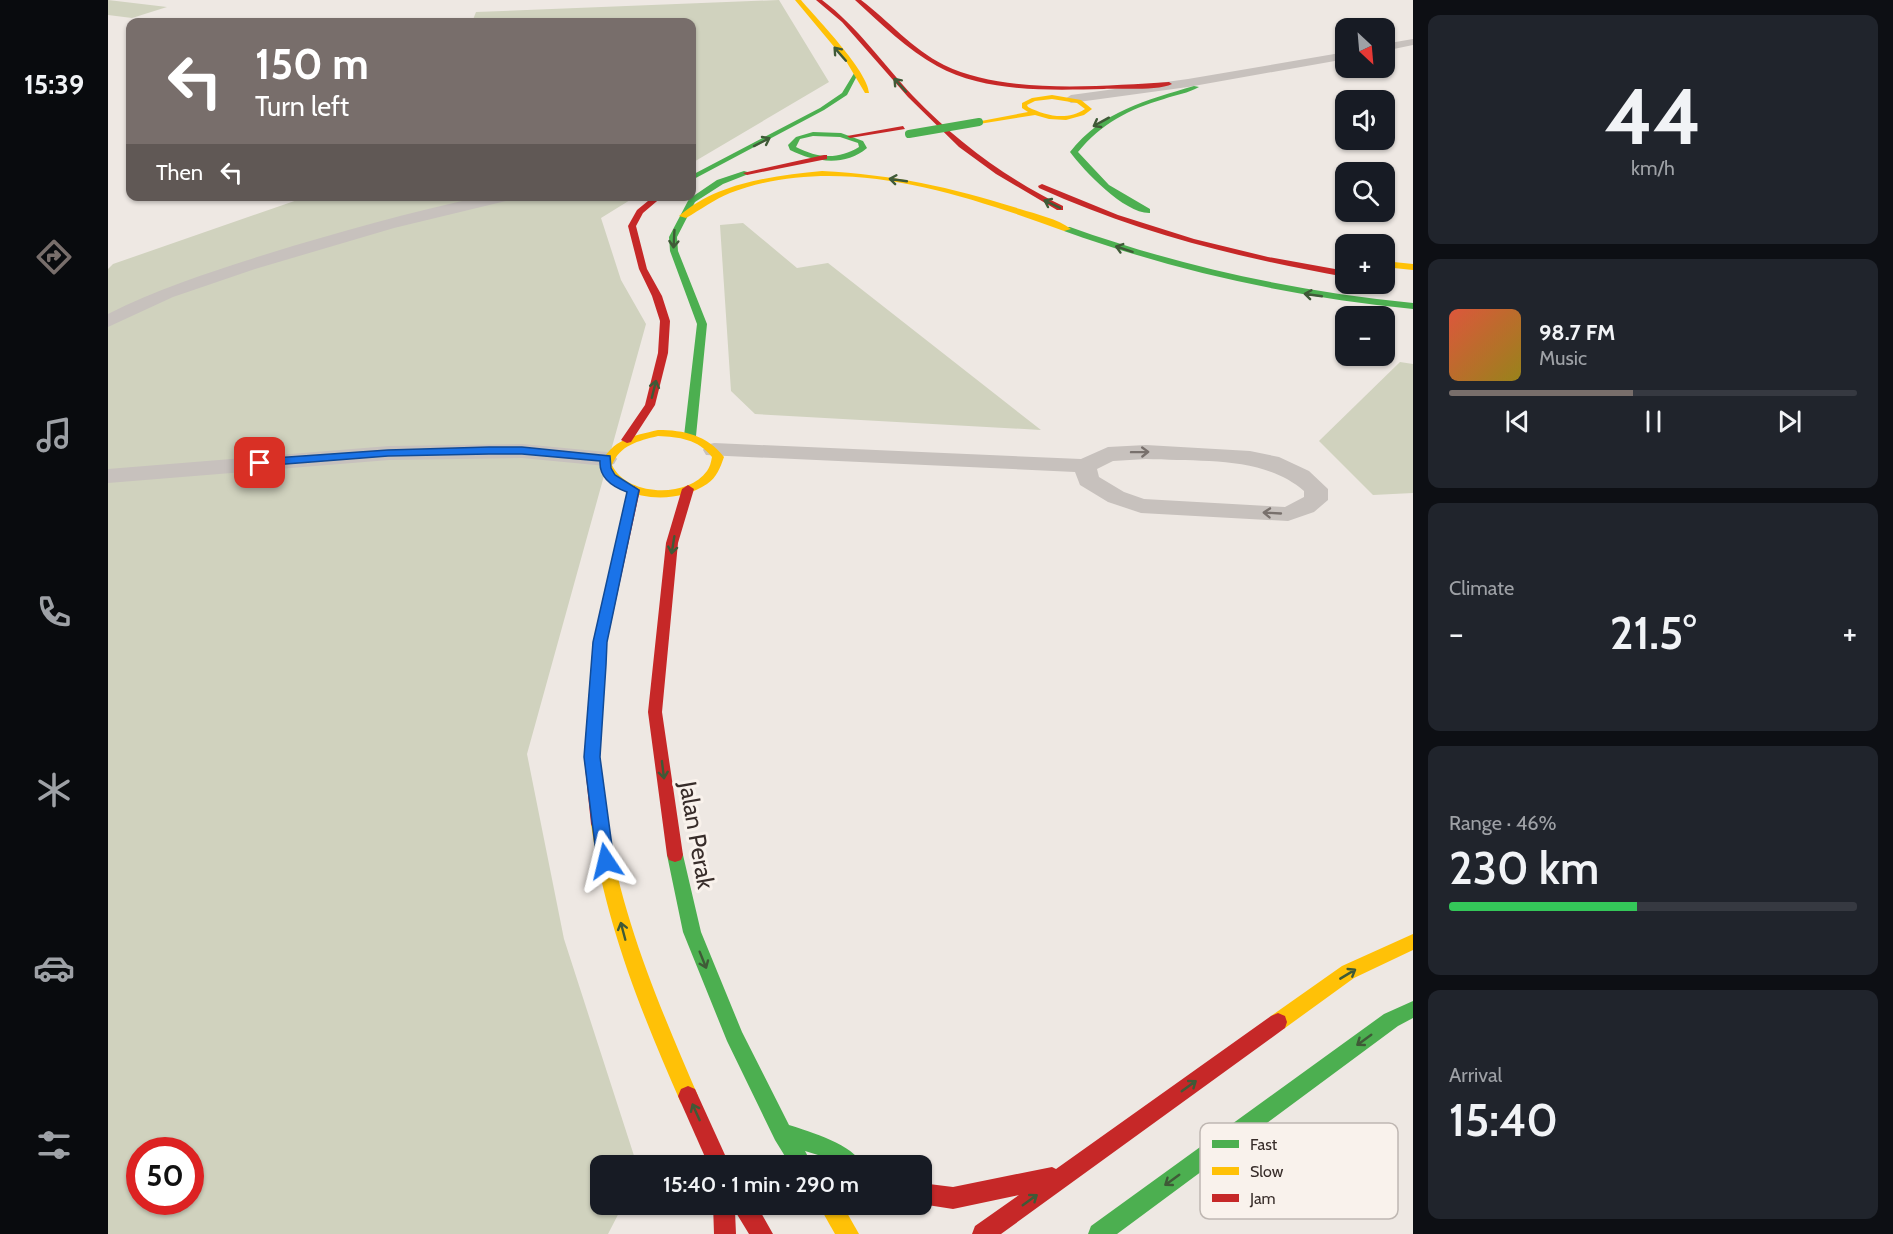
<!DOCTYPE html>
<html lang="en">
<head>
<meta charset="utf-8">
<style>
  :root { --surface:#171b24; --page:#20242c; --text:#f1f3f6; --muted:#9ea1a6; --line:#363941; --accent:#786e6b }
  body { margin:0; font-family:Cabin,sans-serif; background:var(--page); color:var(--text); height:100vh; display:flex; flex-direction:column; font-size:22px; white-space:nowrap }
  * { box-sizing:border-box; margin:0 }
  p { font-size:20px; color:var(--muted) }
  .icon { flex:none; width:33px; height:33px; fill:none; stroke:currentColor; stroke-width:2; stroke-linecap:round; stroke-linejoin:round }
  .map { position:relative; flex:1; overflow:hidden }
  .drawer { display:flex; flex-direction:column; gap:15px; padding:15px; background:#0d0f14; width:480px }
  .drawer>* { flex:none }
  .banner { position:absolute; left:18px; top:18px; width:570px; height:183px; border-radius:12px; box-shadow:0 2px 4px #0004; background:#786e6b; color:#fff; overflow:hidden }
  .needle { width:39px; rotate:154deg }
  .tools { position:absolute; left:1227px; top:18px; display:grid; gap:12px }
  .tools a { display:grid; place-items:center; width:60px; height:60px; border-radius:12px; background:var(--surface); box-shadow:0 2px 4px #0004; font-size:30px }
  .speed { position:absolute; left:18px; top:1137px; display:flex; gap:12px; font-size:30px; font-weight:700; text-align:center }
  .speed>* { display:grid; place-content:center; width:78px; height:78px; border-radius:50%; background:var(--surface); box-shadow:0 2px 4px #0004; line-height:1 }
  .speed .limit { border:9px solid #d22; background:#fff; color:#111 }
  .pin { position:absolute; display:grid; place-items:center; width:51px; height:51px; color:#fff; margin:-26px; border-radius:12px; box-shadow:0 3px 9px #0006 }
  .me { position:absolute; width:66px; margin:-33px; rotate:350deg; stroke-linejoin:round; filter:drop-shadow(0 0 4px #0008) }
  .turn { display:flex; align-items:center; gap:21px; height:126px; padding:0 30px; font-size:27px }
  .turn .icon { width:78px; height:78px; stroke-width:2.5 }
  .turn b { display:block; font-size:42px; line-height:51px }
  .then { display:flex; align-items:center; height:57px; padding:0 30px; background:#0003; gap:12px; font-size:22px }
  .big { font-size:45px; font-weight:600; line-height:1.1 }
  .drawer .widget { flex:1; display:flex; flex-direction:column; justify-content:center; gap:9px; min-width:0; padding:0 21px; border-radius:12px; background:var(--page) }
  .drawer .dial { align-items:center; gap:0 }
  .dial b { font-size:78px; line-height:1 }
  .song { display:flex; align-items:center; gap:18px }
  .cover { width:72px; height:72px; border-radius:9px; background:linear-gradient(135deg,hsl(10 70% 55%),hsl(50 70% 35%)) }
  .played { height:6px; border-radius:3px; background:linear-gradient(90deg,var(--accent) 45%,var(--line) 45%) }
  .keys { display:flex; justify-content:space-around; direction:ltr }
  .heat { display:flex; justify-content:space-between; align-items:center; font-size:33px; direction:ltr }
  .charge { height:9px; border-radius:4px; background:linear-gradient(90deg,#34c759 46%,var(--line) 0) }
  .trip { position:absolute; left:482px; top:1155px; width:342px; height:60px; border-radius:12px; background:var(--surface); box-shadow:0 2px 4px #0004; font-weight:600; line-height:60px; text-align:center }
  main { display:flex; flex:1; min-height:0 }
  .tab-bar { display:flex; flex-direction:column; width:108px; justify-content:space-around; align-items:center; background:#090b0e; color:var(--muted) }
  .tab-bar .icon { width:42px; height:42px }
  .tab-bar .active { color:var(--accent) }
  .tab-bar b { font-size:27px; color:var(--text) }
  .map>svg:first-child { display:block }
</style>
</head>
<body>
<main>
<nav class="tab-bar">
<b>15:39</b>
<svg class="icon active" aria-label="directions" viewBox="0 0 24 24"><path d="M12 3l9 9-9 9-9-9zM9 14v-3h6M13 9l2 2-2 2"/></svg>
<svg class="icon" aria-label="music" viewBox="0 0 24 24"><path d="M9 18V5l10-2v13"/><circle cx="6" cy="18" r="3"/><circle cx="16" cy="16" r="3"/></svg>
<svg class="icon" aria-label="phone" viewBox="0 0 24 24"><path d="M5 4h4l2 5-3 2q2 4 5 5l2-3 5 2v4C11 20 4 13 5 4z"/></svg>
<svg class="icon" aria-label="climate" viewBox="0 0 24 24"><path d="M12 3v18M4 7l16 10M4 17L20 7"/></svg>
<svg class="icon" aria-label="car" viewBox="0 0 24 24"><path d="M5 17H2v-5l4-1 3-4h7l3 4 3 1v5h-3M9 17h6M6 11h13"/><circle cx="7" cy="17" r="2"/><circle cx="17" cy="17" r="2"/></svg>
<svg class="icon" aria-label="filters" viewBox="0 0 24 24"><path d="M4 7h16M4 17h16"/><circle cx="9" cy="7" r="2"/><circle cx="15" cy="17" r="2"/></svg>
</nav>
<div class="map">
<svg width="1305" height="1234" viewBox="0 0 1305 1234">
  <rect width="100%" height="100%" fill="#eee8e3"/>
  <g fill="#d0d2be" fill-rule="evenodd">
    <path d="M0,0L59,7L24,18L0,15Z"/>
    <path d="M671,0L721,82L584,163V22H364L368,12Z"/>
    <path d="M198,197H527L493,218L513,280L538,324L419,754L456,939L529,1165L492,1166V1204L515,1205L500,1234H0V269L5,264ZM32,1150H82V1202H32Z"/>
    <path d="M635,223L689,268L720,263L933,430L647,414L623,391L612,225Z"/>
    <path d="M1292,362L1305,364V493L1265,495L1211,441Z"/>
  </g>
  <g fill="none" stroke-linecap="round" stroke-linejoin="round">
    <g fill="#c7c1bd" fill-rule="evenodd">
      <path d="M1305,39V45L1276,51V44Z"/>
      <path d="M1238,52V59L1080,87L963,103L957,99L963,95L1080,79Z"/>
      <path d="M376,196H407L406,199L286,228L147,269L65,297L0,327V314C51,288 105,271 159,254C230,232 303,212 376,196Z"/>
      <path d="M606,443L973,459L1000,447L1038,445L1142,451L1171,457L1201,471L1220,489V500L1206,512L1180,521L1033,513L1000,502L972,485L967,472L598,455L595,450L598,445ZM1038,459C1090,462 1155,455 1196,491V497L1177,507L1036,499L1016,492L991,477L989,469L1005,461Z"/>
      <path d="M414,444L498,452L506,454L509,459L506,464L498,466L414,458L281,460L0,483V469L281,446Z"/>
    </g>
    <g fill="#4caf50" fill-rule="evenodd">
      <path d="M748,70L751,72L739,95L716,110L584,180V175L712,108L734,93Z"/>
      <path d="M1086,86L1091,87C1081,93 1067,95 1056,99C1021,109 993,124 970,152L1001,185L1042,209V213C1017,214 976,171 962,152C994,111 1039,100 1086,86Z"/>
      <path d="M705,132L733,133L755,141L759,148C737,167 706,162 682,150L680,145L688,137ZM705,136L732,137L750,143L751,147C730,160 709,158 688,147L692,139Z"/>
      <path d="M636,171L643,173L615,184L587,202L569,237L570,251L599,324L588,436L582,439L576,436L589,324L562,251L561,237L581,199L609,180Z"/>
      <path d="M956,227H962C1074,267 1187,291 1305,303V309C1185,297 1070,272 956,231Z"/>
      <path d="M567,848L573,850L575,855L593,932L634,1032L681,1125C702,1132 746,1144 755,1166H726L710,1155L697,1151L705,1166H683L667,1140L619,1041L575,932L559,855L561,850Z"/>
      <path d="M1305,1001V1018L1290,1026L1009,1234H980L983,1226L1276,1014Z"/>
    </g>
    <g fill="#ffc107" fill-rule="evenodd">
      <path d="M687,0H693C709,19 760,71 761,93H757L738,61Z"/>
      <path d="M944,95L973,100L984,109L976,115L958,120L941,119L927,115L871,124L868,122L920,112L914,108V103L924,98ZM944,99L969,103L977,109C959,121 938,116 920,107L919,105L927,101Z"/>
      <path d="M714,171C786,175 843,187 912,209C928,214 950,219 963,229L956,231C852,193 731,152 622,193C607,199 592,210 578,218L571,216C610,182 665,176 714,171Z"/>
      <path d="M1276,261L1305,264V270L1276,267Z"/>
      <path d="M550,430C576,430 599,435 616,457C612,468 609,477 599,484C567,506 509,502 492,465C504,439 525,436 550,430ZM550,436C571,437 590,439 604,457C603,462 602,467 599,471C579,499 518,496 504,465C512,445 530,441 550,436Z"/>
      <path d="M491,818L497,820L499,824C515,922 551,1005 590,1096L587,1103L580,1106L573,1103C533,1012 497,923 483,824L485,820Z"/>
      <path d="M1305,934V950L1246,978L1177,1028L1170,1031L1163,1028L1161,1022L1163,1016L1234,966Z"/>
      <path d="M710,1204H734L751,1234H727Z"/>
    </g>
    <g fill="#c62828" fill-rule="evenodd">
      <path d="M708,0H714C750,27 775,64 805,96C849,142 898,178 955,206V210H949L888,174L851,147L800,97L734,22Z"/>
      <path d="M747,0H753C781,21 804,49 836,65C897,95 994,86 1061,82L1064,84C1050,91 1013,88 996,89C942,90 878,93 829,66C800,50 772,23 747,0Z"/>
      <path d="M795,126L797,129L742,138L739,136Z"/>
      <path d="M716,155H719V159L639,175L635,173Z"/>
      <path d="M934,184L1010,215L1086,239L1160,257L1238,271V277C1131,258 1030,233 931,188L930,186Z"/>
      <path d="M546,196H555L535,213L528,226L539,269L554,296L562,321L560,353L547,405L523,442L519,443L513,440L537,405L550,353L552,321L544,296L531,269L520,226L529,210Z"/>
      <path d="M580,485L586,489L570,543L554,712L575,855L573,860L567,862L561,860L559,855L540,712L558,543L574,489Z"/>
      <path d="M526,486L532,490L499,642L492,757L499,824L497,828L491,830L485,828L483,824L476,757L485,642L520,490Z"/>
      <path d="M1170,1013L1177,1016L1179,1022L1177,1028L893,1234H864L867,1226L911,1195L845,1209L813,1204V1183L845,1187L944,1167L948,1169L1163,1016Z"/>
      <path d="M580,1086L587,1089L622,1166H601L570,1096L573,1089Z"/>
      <path d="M605,1204H648L665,1234H641L627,1211L628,1234H606Z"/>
    </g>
    <path stroke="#4caf50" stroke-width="8" d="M801,134L871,122"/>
  </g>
  <defs><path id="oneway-shaft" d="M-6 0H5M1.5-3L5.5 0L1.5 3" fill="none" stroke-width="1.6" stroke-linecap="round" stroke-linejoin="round" transform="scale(1.5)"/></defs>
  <g stroke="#3f5a37">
    <use href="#oneway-shaft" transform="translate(732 54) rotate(-131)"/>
    <use href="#oneway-shaft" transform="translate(792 85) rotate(-132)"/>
    <use href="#oneway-shaft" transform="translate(993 122) rotate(151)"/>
    <use href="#oneway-shaft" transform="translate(654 142) rotate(-27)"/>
    <use href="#oneway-shaft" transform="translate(790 180) rotate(-172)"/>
    <use href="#oneway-shaft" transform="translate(944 204) rotate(-154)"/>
    <use href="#oneway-shaft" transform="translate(566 239) rotate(93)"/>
    <use href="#oneway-shaft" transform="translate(1016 249) rotate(-162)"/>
    <use href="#oneway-shaft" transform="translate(1205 295) rotate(-172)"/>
    <use href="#oneway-shaft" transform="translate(546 389) rotate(-76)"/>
    <use href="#oneway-shaft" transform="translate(565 545) rotate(99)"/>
    <use href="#oneway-shaft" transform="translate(555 770) rotate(83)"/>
    <use href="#oneway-shaft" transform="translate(515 931) rotate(-105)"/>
    <use href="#oneway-shaft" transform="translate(595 960) rotate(68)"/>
    <use href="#oneway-shaft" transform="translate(1240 974) rotate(-31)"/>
    <use href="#oneway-shaft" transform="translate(1256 1040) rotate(144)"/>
    <use href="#oneway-shaft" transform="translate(1081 1086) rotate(-36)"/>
    <use href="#oneway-shaft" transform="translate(588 1112) rotate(-114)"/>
    <use href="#oneway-shaft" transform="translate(1064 1180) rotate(144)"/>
    <use href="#oneway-shaft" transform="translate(922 1200) rotate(-36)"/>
  </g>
  <g stroke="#78706c">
    <use href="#oneway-shaft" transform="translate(1032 452) rotate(-1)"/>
    <use href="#oneway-shaft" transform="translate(1164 513) rotate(-177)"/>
  </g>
  <path fill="#1a73e8" stroke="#114b97" stroke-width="1.5" d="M381,447H414L502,456L503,468L507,475L531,490L499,642L498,665L492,757L506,861L504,866L498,868L492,866L489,861L476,757L485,642L519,492C505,487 491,478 492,461L414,454H381L280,456L152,466L146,463L152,459L280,450Z"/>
  <g text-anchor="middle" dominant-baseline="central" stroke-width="6" stroke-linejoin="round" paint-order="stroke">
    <g font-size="24" fill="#382d2a" stroke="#f9f2ec">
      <text transform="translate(589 835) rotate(80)">Jalan Perak</text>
    </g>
  </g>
  <rect x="1092" y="1123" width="198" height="96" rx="9" fill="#f9f2ec" stroke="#bfb7b2" stroke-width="1.5"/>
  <rect x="1104" y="1140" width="27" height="8" fill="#4caf50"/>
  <rect x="1104" y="1167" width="27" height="8" fill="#ffc107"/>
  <rect x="1104" y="1194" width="27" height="8" fill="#c62828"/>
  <g font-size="16" fill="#382d2a">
    <text x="1142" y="1150">Fast</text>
    <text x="1142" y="1177">Slow</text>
    <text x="1142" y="1204">Jam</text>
  </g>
</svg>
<div class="tools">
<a><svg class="needle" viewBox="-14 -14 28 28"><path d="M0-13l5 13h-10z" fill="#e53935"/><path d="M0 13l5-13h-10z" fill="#9ea1a6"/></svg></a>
<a><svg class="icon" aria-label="sound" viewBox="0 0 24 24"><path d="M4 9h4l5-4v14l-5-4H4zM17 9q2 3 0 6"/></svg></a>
<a><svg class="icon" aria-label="search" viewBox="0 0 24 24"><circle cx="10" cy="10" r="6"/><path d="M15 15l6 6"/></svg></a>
<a>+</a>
<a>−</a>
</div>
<div class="speed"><div class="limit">50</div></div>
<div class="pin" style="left:152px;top:463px;background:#d93025"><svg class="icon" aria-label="arrive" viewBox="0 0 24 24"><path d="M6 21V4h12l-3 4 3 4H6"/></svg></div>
<svg class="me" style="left:498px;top:861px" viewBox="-20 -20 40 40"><path d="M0-17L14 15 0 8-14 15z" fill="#1a73e8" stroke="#fff" stroke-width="4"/></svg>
<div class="trip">15:40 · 1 min · 290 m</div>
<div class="banner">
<div class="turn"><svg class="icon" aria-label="left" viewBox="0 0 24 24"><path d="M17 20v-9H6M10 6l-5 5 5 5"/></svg><div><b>150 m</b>Turn left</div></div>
<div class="then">Then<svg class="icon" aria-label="left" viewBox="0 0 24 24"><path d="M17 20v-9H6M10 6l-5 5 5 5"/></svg></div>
</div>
</div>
<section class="drawer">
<div class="widget dial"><b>44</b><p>km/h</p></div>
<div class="widget">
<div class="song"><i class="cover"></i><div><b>98.7 FM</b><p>Music</p></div></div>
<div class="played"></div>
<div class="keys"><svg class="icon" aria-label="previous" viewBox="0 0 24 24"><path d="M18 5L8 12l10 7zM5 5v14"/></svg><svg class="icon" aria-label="pause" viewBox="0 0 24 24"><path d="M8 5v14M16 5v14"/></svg><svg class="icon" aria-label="next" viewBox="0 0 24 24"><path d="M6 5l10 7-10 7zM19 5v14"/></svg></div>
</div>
<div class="widget"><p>Climate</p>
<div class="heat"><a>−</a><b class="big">21.5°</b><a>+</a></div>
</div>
<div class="widget"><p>Range · 46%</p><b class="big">230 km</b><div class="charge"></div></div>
<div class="widget"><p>Arrival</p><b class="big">15:40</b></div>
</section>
</main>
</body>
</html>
